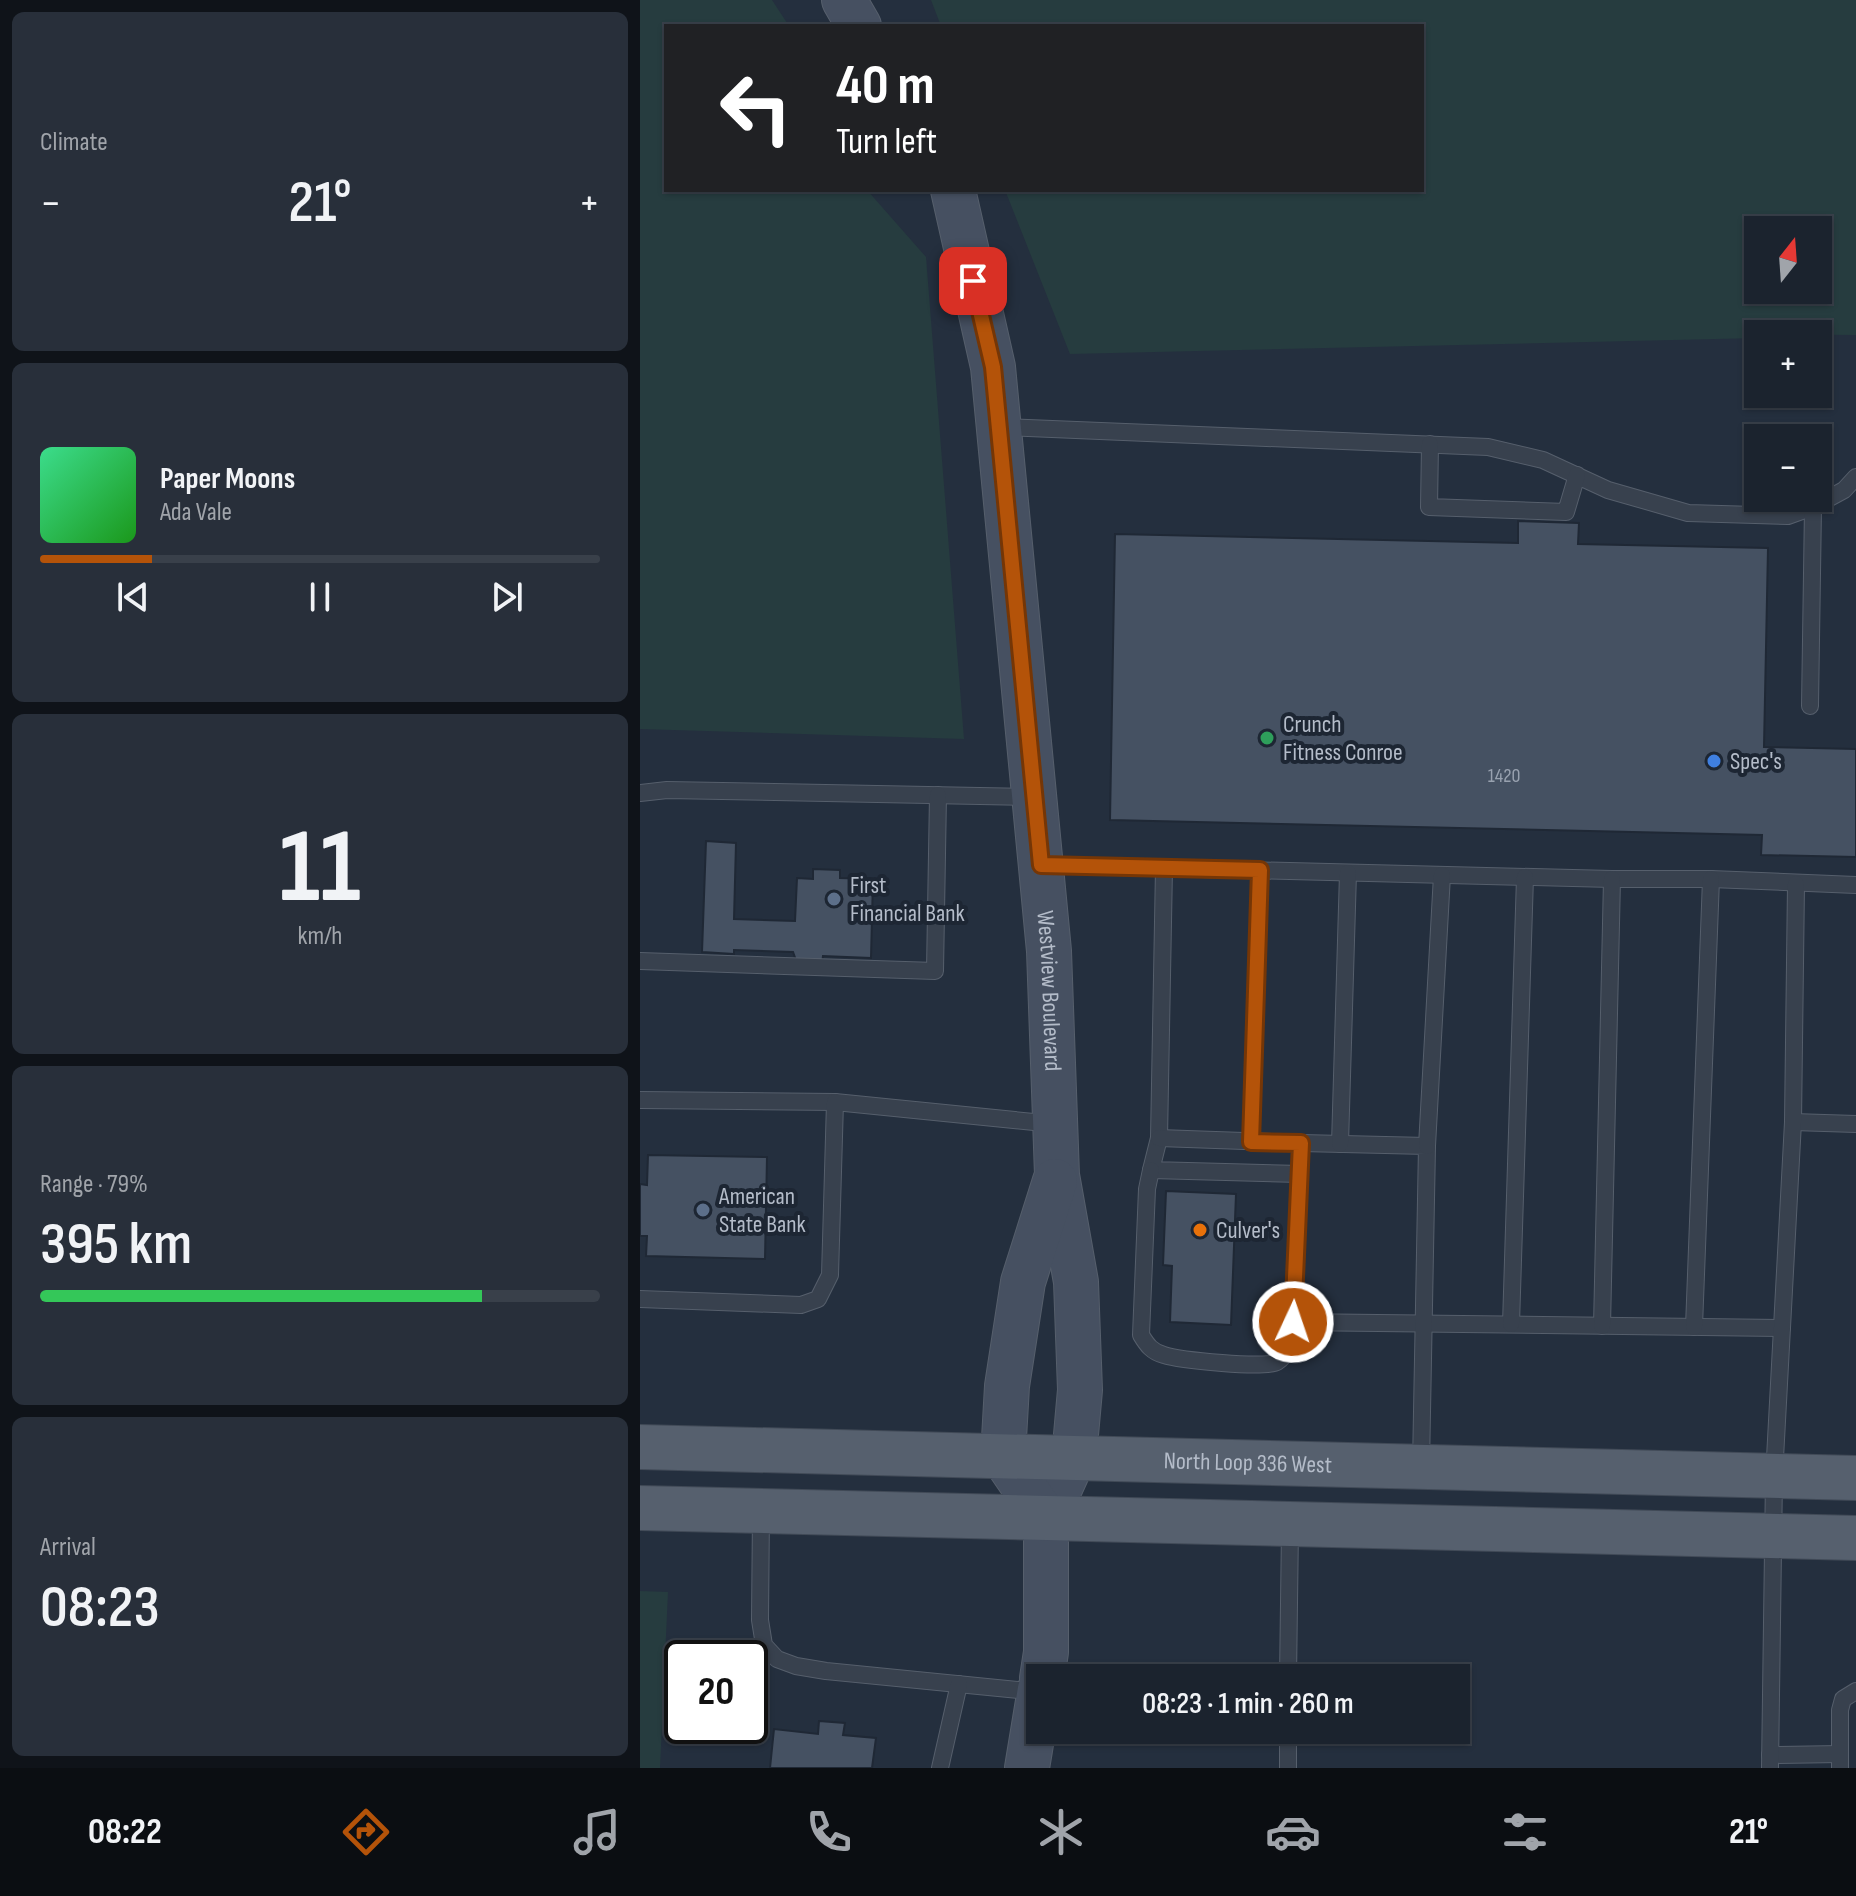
<!DOCTYPE html>
<html lang="en">
<head>
<meta charset="utf-8">
<style>
  :root { --surface:#1b232e; --page:#282f3a; --text:#f1f3f6; --muted:#a0a4aa; --line:#39404a; --accent:#b45309 }
  body { margin:0; font-family:"Sofia Sans Condensed",sans-serif; background:var(--page); color:var(--text); height:100vh; display:flex; flex-direction:column; font-size:30px; white-space:nowrap }
  * { box-sizing:border-box; margin:0 }
  p { font-size:26px; color:var(--muted) }
  .icon { flex:none; width:44px; height:44px; fill:none; stroke:currentColor; stroke-width:2; stroke-linecap:round; stroke-linejoin:round }
  .map { position:relative; flex:1; overflow:hidden }
  .sheet { display:flex; flex-direction:column; gap:12px; padding:12px; background:#0f1319; width:640px }
  .sheet>* { flex:none }
  .banner { position:absolute; left:24px; top:24px; width:760px; height:168px; border-radius:0px; box-shadow:0 2px 6px #0004,0 0 0 2px var(--line); background:#202124; color:#fff; overflow:hidden }
  .needle { width:52px; rotate:17deg }
  .buttons { position:absolute; left:1104px; top:216px; display:grid; gap:16px }
  .buttons a { display:grid; place-items:center; width:88px; height:88px; border-radius:0px; background:var(--surface); box-shadow:0 2px 6px #0004,0 0 0 2px var(--line); font-size:40px }
  .speed { position:absolute; left:24px; top:1640px; display:flex; gap:16px; font-size:40px; font-weight:700; text-align:center }
  .speed>* { display:grid; place-content:center; width:104px; height:104px; border-radius:50%; background:var(--surface); box-shadow:0 2px 6px #0004,0 0 0 2px var(--line); line-height:1 }
  .speed .limit { border:4px solid #111; border-radius:12px; background:#fff; color:#111 }
  .pin { position:absolute; display:grid; place-items:center; width:68px; height:68px; color:#fff; margin:-34px; border-radius:16px; box-shadow:0 4px 12px #0006 }
  .me { position:absolute; width:88px; margin:-44px; rotate:3deg; stroke-linejoin:round; filter:drop-shadow(0 0 6px #0008) }
  .turn { display:flex; align-items:center; gap:28px; height:168px; padding:0 40px; font-size:36px }
  .turn .icon { width:104px; height:104px; stroke-width:2.5 }
  .turn b { display:block; font-size:56px; line-height:68px }
  .big { font-size:60px; font-weight:600; line-height:1.1 }
  .sheet .widget { flex:1; display:flex; flex-direction:column; justify-content:center; gap:12px; min-width:0; padding:0 28px; border-radius:12px; background:var(--page) }
  .sheet .dial { align-items:center; gap:0 }
  .dial b { font-size:104px; line-height:1 }
  .song { display:flex; align-items:center; gap:24px }
  .cover { width:96px; height:96px; border-radius:12px; background:linear-gradient(135deg,hsl(150 70% 55%),hsl(120 70% 35%)) }
  .played { height:8px; border-radius:4px; background:linear-gradient(90deg,var(--accent) 20%,var(--line) 20%) }
  .keys { display:flex; justify-content:space-around; direction:ltr }
  .heat { display:flex; justify-content:space-between; align-items:center; font-size:44px; direction:ltr }
  .charge { height:12px; border-radius:6px; background:linear-gradient(90deg,#34c759 79%,var(--line) 0) }
  .trip { position:absolute; left:386px; top:1664px; width:444px; height:80px; border-radius:0px; background:var(--surface); box-shadow:0 2px 6px #0004,0 0 0 2px var(--line); font-weight:600; line-height:80px; text-align:center }
  .dock { display:flex; height:128px; justify-content:space-around; align-items:center; background:#0b0e12; color:var(--muted) }
  .dock .icon { width:56px; height:56px }
  .dock .selected { color:var(--accent) }
  .dock b { font-size:36px; color:var(--text) }
  main { display:flex; flex:1; min-height:0 }
  .map>svg:first-child { display:block }
</style>
</head>
<body>
<main>
<section class="sheet">
<div class="widget"><p>Climate</p>
<div class="heat"><a>−</a><b class="big">21°</b><a>+</a></div>
</div>
<div class="widget">
<div class="song"><i class="cover"></i><div><b>Paper Moons</b><p>Ada Vale</p></div></div>
<div class="played"></div>
<div class="keys"><svg class="icon" aria-label="previous" viewBox="0 0 24 24"><path d="M18 5L8 12l10 7zM5 5v14"/></svg><svg class="icon" aria-label="pause" viewBox="0 0 24 24"><path d="M8 5v14M16 5v14"/></svg><svg class="icon" aria-label="next" viewBox="0 0 24 24"><path d="M6 5l10 7-10 7zM19 5v14"/></svg></div>
</div>
<div class="widget dial"><b>11</b><p>km/h</p></div>
<div class="widget"><p>Range · 79%</p><b class="big">395 km</b><div class="charge"></div></div>
<div class="widget"><p>Arrival</p><b class="big">08:23</b></div>
</section>
<div class="map">
<svg width="1216" height="1768" viewBox="0 0 1216 1768">
  <rect width="100%" height="100%" fill="#242f3e"/>
  <g fill="#263c3f" fill-rule="evenodd">
    <path d="M0,0H132L149,26H26V190H227L286,257L324,739L0,729Z"/>
    <path d="M291,0H1216V335L1118,334V338L430,354L365,190H782V26H301ZM1118,230H1178V290H1118Z"/>
    <path d="M0,1591L28,1592L20,1768H0Z"/>
  </g>
  <g fill="#455162" stroke="#1f2835" stroke-width="2">
    <path d="M878,521L939,523L938,544L1128,548L1124,747L1216,749V857L1121,855L1122,835L470,820L475,534L878,543Z"/>
    <path d="M66,841L96,843L94,919L155,921L157,878L173,879V869L200,870V878L233,879L231,958L183,956L182,964L157,963L153,952L94,950V954L62,952Z"/>
    <path d="M8,1155L127,1157L125,1259L6,1256L7,1236H0V1184L7,1185Z"/>
    <path d="M526,1191L596,1194L591,1325L530,1322L532,1266L523,1265Z"/>
    <path d="M179,1721L205,1723L203,1735L236,1738L232,1768H130L134,1729L178,1734Z"/>
  </g>
  <g fill="none" stroke-linecap="round" stroke-linejoin="round">
    <g stroke="#565f6c" stroke-width="18">
      <g id="lane">
        <path d="M361,427L848,447L903,460L968,490L1048,513L1148,516L1173,507L1204,490L1216,477"/>
        <path d="M790,444L789,507L926,512L937,475"/>
        <path d="M1170,706L1173,507"/>
        <path d="M0,793L27,790L391,797"/>
        <path d="M402,865L972,879H1071L1216,885"/>
        <path d="M524,868L519,1138L511,1170L660,1174"/>
        <path d="M0,961L295,971L298,795"/>
        <path d="M0,1100L195,1102"/>
        <path d="M1153,1122L1216,1124"/>
        <path d="M519,1138L661,1143L653,1322L1142,1328"/>
        <path d="M611,1142L620,870"/>
        <path d="M661,1143L787,1146L781,1465"/>
        <path d="M700,1144L708,873"/>
        <path d="M787,1146L802,875"/>
        <path d="M511,1170L507,1189L501,1335C507,1345 512,1352 524,1355C539,1360 626,1369 637,1362C651,1353 651,1337 653,1322"/>
        <path d="M0,1299L161,1305L178,1299L190,1275L195,1102L414,1124"/>
        <path d="M871,1324L885,877"/>
        <path d="M962,1326L972,879"/>
        <path d="M1054,1327L1071,879"/>
        <path d="M121,1513L120,1620L124,1645L137,1659L156,1666L186,1671L399,1692"/>
        <path d="M648,1678L650,1528"/>
        <path d="M1130,1755L1200,1754"/>
        <path d="M300,1768L319,1684"/>
        <path d="M648,1768V1730"/>
        <path d="M1130,1768L1134,1477L1153,1122L1156,884"/>
        <path d="M1200,1768V1710L1203,1699L1216,1691"/>
      </g>
    </g>
    <g stroke="#565f6c" stroke-width="46">
      <g id="secondary">
        <path d="M204,0L219,26"/>
        <path id="s1" d="M313,190L353,367L409,951L417,1175L436,1282L440,1390L434,1457L406,1519V1652L402,1678"/>
        <path d="M406,1519L363,1456L367,1386L383,1282L415,1181"/>
        <path d="M387,1768L400,1689"/>
      </g>
    </g>
    <g stroke="#414a57" stroke-width="46">
      <g id="primary">
        <path id="s2" d="M0,1447L1216,1478"/>
        <path d="M0,1508L1216,1538"/>
      </g>
    </g>
    <use href="#lane" stroke="#38414e" stroke-width="16"/>
    <use href="#secondary" stroke="#465061" stroke-width="44"/>
    <use href="#primary" stroke="#56606e" stroke-width="44"/>
  </g>
  <g fill="none" stroke-linecap="round" stroke-linejoin="round">
    <g stroke="#753606" stroke-width="20">
      <path id="route" d="M333,281L353,367L401,865L620,870L611,1142L661,1143L653,1322"/>
    </g>
    <use href="#route" stroke="#b45309" stroke-width="14"/>
  </g>
  <circle fill="#2e9e5b" stroke="#1d2633" stroke-width="3" cx="627" cy="738" r="8"/>
  <circle fill="#3f7fe0" stroke="#1d2633" stroke-width="3" cx="1074" cy="761" r="8"/>
  <g fill="#5c6f8a" stroke="#1d2633" stroke-width="3">
    <circle cx="194" cy="899" r="8"/>
    <circle cx="63" cy="1210" r="8"/>
  </g>
  <circle fill="#e8710a" stroke="#1d2633" stroke-width="3" cx="560" cy="1230" r="8"/>
  <g text-anchor="middle" dominant-baseline="central" stroke-width="8" stroke-linejoin="round" paint-order="stroke">
    <g font-size="20" fill="#98a1af">
      <text x="864" y="776">1420</text>
    </g>
    <g font-size="24" fill="#b4bcc9" stroke="#1d2633" text-anchor="start">
      <text x="643" y="724">Crunch<tspan x="643" dy="28">Fitness Conroe</tspan></text>
      <text x="1090" y="761">Spec's</text>
      <text x="210" y="885">First<tspan x="210" dy="28">Financial Bank</tspan></text>
      <text x="79" y="1196">American<tspan x="79" dy="28">State Bank</tspan></text>
      <text x="576" y="1230">Culver's</text>
    </g>
    <g font-size="24" fill="#b4bcc9" stroke="#1d2633">
      <text stroke="none"><textPath href="#s1" startOffset="808">Westview Boulevard</textPath></text>
      <text stroke="none"><textPath href="#s2" startOffset="608">North Loop 336 West</textPath></text>
    </g>
  </g>
</svg>
<div class="buttons">
<a><svg class="needle" viewBox="-14 -14 28 28"><path d="M0-13l5 13h-10z" fill="#e53935"/><path d="M0 13l5-13h-10z" fill="#a0a4aa"/></svg></a>
<a>+</a>
<a>−</a>
</div>
<div class="speed"><div class="limit">20</div></div>
<div class="pin" style="left:333px;top:281px;background:#d93025"><svg class="icon" aria-label="arrive" viewBox="0 0 24 24"><path d="M6 21V4h12l-3 4 3 4H6"/></svg></div>
<svg class="me" style="left:653px;top:1322px" viewBox="-20 -20 40 40"><circle r="17" fill="#b45309" stroke="#fff" stroke-width="3"/><path d="M0-11L8 9 0 5-8 9z" fill="#fff"/></svg>
<div class="trip">08:23 · 1 min · 260 m</div>
<div class="banner">
<div class="turn"><svg class="icon" aria-label="left" viewBox="0 0 24 24"><path d="M17 20v-9H6M10 6l-5 5 5 5"/></svg><div><b>40 m</b>Turn left</div></div>
</div>
</div>
</main>
<nav class="dock">
<b>08:22</b>
<svg class="icon selected" aria-label="directions" viewBox="0 0 24 24"><path d="M12 3l9 9-9 9-9-9zM9 14v-3h6M13 9l2 2-2 2"/></svg>
<svg class="icon" aria-label="music" viewBox="0 0 24 24"><path d="M9 18V5l10-2v13"/><circle cx="6" cy="18" r="3"/><circle cx="16" cy="16" r="3"/></svg>
<svg class="icon" aria-label="phone" viewBox="0 0 24 24"><path d="M5 4h4l2 5-3 2q2 4 5 5l2-3 5 2v4C11 20 4 13 5 4z"/></svg>
<svg class="icon" aria-label="climate" viewBox="0 0 24 24"><path d="M12 3v18M4 7l16 10M4 17L20 7"/></svg>
<svg class="icon" aria-label="car" viewBox="0 0 24 24"><path d="M5 17H2v-5l4-1 3-4h7l3 4 3 1v5h-3M9 17h6M6 11h13"/><circle cx="7" cy="17" r="2"/><circle cx="17" cy="17" r="2"/></svg>
<svg class="icon" aria-label="filters" viewBox="0 0 24 24"><path d="M4 7h16M4 17h16"/><circle cx="9" cy="7" r="2"/><circle cx="15" cy="17" r="2"/></svg>
<b>21°</b>
</nav>
</body>
</html>
